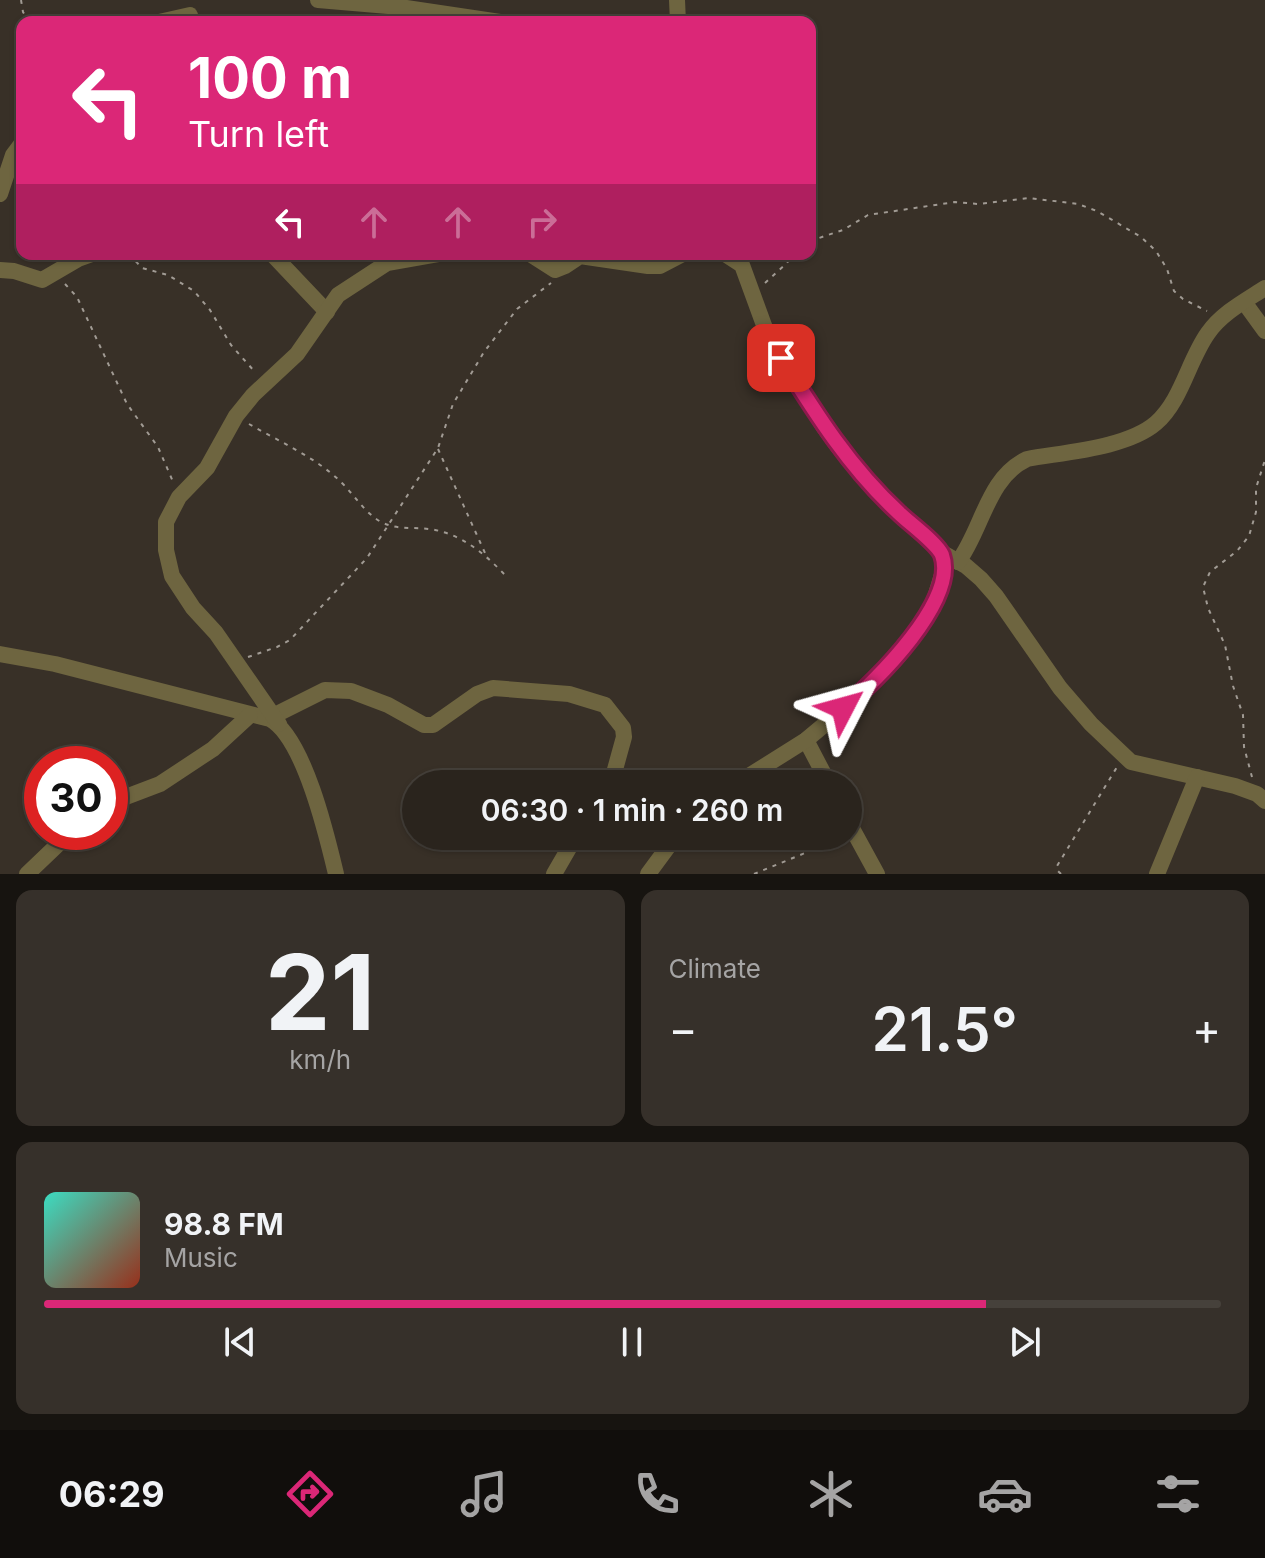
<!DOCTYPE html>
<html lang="en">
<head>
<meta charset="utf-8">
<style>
  :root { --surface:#2a241d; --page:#36302a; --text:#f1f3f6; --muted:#a5a4a4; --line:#46413b; --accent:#db2777 }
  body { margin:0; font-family:Inter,sans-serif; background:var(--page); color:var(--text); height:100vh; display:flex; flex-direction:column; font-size:30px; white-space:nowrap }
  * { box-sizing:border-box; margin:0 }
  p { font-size:26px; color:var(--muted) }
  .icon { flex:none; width:44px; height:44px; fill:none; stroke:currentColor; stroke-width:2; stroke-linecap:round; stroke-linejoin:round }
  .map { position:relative; height:874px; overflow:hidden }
  .details { display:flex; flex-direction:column; gap:16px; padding:16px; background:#171410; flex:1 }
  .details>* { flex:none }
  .banner { position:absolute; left:16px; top:16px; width:800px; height:244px; border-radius:16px; box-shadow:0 2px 6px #0004,0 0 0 2px var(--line); background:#db2777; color:#fff; overflow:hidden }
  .speed { position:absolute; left:24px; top:746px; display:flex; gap:16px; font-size:40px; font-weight:700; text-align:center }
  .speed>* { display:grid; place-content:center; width:104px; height:104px; border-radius:50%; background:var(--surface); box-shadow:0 2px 6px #0004,0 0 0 2px var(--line); line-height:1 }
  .speed .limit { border:12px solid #d22; background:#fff; color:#111 }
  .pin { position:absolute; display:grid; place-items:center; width:68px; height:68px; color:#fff; margin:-34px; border-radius:16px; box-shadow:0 4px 12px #0006 }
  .me { position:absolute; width:88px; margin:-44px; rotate:51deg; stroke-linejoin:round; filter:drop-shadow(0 0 6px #0008) }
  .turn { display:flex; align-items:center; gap:28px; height:168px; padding:0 40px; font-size:36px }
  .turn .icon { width:104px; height:104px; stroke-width:2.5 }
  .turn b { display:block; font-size:56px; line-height:68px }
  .lanes { display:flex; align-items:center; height:76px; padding:0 40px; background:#0003; justify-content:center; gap:40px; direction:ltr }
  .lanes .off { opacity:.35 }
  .big { font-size:60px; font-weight:600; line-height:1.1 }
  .details .widget { flex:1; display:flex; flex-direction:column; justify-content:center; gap:12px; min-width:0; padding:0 28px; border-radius:16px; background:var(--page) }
  .details .dial { align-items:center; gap:0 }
  .dial b { font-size:104px; line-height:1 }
  .song { display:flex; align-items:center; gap:24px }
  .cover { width:96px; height:96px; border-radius:12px; background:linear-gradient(135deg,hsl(170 70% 55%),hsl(10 70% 35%)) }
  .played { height:8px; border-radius:4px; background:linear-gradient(90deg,var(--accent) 80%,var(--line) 80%) }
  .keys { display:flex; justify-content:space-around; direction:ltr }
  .heat { display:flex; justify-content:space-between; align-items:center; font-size:44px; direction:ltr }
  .details .tiles { flex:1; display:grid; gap:16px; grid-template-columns:1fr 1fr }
  .widget:last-child { grid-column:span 2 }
  .trip { position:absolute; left:402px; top:770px; width:460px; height:80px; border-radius:40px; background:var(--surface); box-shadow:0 2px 6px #0004,0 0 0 2px var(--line); font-weight:600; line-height:80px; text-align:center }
  .dock { display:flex; height:128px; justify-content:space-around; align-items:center; background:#110e0c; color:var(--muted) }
  .dock .icon { width:56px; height:56px }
  .dock .active { color:var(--accent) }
  .dock b { font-size:36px; color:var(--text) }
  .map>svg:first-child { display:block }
</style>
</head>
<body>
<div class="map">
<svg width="1265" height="874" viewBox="0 0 1265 874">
  <rect width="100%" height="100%" fill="#383027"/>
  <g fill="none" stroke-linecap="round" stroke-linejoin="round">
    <g stroke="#a19b94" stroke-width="2" stroke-dasharray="4 6" stroke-linecap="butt">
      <path d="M21,0L23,12L29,22"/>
      <path d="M810,241L843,230L868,215L955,202L978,204L1029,198L1078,204L1097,211L1141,237L1156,251L1167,269L1174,291L1183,299L1207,311"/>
      <path d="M129,254L142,268L168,275L194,291L210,310L231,345L255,372"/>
      <path d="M765,283L787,263L793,254"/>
      <path d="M65,284L77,297L127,404L158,447L174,484"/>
      <path d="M249,424C280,442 317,458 342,483C356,497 364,512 381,522C397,530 412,527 429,529C461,533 485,554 506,576"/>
      <path d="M438,449L485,553"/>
      <path d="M248,657L277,647L290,640L367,558L438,448L453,404L484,352L517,309L551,283"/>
      <path d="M1252,777L1244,747L1243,715L1233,686L1225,645L1208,608L1203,587L1210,572L1237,551L1249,536L1256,512V488L1265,460"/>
      <path d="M754,874L805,853L832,836"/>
      <path d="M1061,874L1057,870V866L1117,767"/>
    </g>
    <g stroke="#6e6540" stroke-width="16">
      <path d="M318,0L400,7L500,22"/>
      <path d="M677,0L678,22"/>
      <path d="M159,22L190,15"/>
      <path d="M0,194L13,155L22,143"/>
      <path d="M272,254L327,312"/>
      <path d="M530,254L555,270L565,266L580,256L648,266H660L683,254"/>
      <path d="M725,254L742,265L765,328L823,426L839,448L887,502L941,552L966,566L981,579L996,596L1060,688L1091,724L1131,762L1235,786L1257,794L1265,801"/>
      <path d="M0,270L14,271L42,280L78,259L92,254"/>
      <path d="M1244,302L1265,331"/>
      <path d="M958,562C983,528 987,478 1027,459C1065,452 1127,448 1156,423C1182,400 1188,361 1208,333C1222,313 1245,301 1265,288"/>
      <path d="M0,654L55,664L270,719C304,738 327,836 336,874"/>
      <path d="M273,716L325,690L351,691L388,705L424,725H433L477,694L493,688L569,694L605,705L623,728L624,737L611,784"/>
      <path d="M279,724L216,633L193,608L172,576L166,550V522L179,497L207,468L236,416L253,395L297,354L338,295L387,263L438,254"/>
      <path d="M806,740L829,784"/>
      <path d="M736,784L806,740L866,690L898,657L933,604L944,568L941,552"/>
      <path d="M110,803L160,784L213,749L250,715"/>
      <path d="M848,821L877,874"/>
      <path d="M27,874L71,832"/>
      <path d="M554,874L576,836"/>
      <path d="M648,874L676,836"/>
      <path d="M1157,874L1197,777"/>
    </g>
  </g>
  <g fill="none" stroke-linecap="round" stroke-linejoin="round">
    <g stroke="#8e194d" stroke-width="20">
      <path id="route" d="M781,358C816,414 850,468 899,513C909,523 937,543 942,555C958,600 876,682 843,708"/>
    </g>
    <use href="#route" stroke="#db2777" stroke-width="14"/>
  </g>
</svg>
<div class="speed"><div class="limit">30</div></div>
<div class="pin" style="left:781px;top:358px;background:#d93025"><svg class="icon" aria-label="arrive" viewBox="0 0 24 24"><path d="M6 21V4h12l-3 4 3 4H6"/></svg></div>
<svg class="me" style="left:843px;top:708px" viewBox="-20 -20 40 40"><path d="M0-17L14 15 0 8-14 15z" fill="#db2777" stroke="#fff" stroke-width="4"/></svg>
<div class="trip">06:30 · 1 min · 260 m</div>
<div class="banner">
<div class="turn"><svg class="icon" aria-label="left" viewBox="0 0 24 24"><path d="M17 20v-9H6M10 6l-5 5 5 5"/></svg><div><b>100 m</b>Turn left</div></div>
<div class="lanes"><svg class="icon" aria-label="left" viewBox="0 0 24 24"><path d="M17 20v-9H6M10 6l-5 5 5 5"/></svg><svg class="icon off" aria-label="ahead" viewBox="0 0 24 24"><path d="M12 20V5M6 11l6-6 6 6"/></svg><svg class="icon off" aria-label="ahead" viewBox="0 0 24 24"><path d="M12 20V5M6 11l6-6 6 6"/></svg><svg class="icon off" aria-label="right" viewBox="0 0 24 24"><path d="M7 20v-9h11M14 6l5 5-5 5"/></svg></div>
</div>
</div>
<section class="details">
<div class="tiles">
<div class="widget dial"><b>21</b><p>km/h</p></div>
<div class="widget"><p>Climate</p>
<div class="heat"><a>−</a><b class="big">21.5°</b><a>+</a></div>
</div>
<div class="widget">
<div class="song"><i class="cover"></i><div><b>98.8 FM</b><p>Music</p></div></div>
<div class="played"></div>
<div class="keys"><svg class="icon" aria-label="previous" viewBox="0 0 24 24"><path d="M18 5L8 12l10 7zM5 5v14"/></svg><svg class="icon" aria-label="pause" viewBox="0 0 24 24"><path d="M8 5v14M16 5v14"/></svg><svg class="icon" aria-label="next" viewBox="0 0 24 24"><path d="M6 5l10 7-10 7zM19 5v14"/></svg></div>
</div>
</div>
</section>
<nav class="dock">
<b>06:29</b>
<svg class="icon active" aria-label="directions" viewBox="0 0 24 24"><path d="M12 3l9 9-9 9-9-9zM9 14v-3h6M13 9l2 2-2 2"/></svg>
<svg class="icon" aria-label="music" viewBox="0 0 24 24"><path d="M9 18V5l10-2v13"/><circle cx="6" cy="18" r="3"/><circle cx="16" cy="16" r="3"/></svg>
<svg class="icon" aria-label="phone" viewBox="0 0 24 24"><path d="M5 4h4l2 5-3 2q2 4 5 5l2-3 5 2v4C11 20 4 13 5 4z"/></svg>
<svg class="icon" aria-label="climate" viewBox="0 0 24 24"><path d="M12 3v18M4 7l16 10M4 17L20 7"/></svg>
<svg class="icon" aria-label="car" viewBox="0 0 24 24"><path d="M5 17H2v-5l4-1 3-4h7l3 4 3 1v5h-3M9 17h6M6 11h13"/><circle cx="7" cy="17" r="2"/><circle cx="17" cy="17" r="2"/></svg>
<svg class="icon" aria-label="filters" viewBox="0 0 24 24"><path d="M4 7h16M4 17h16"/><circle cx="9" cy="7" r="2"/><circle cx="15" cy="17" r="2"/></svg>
</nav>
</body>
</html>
